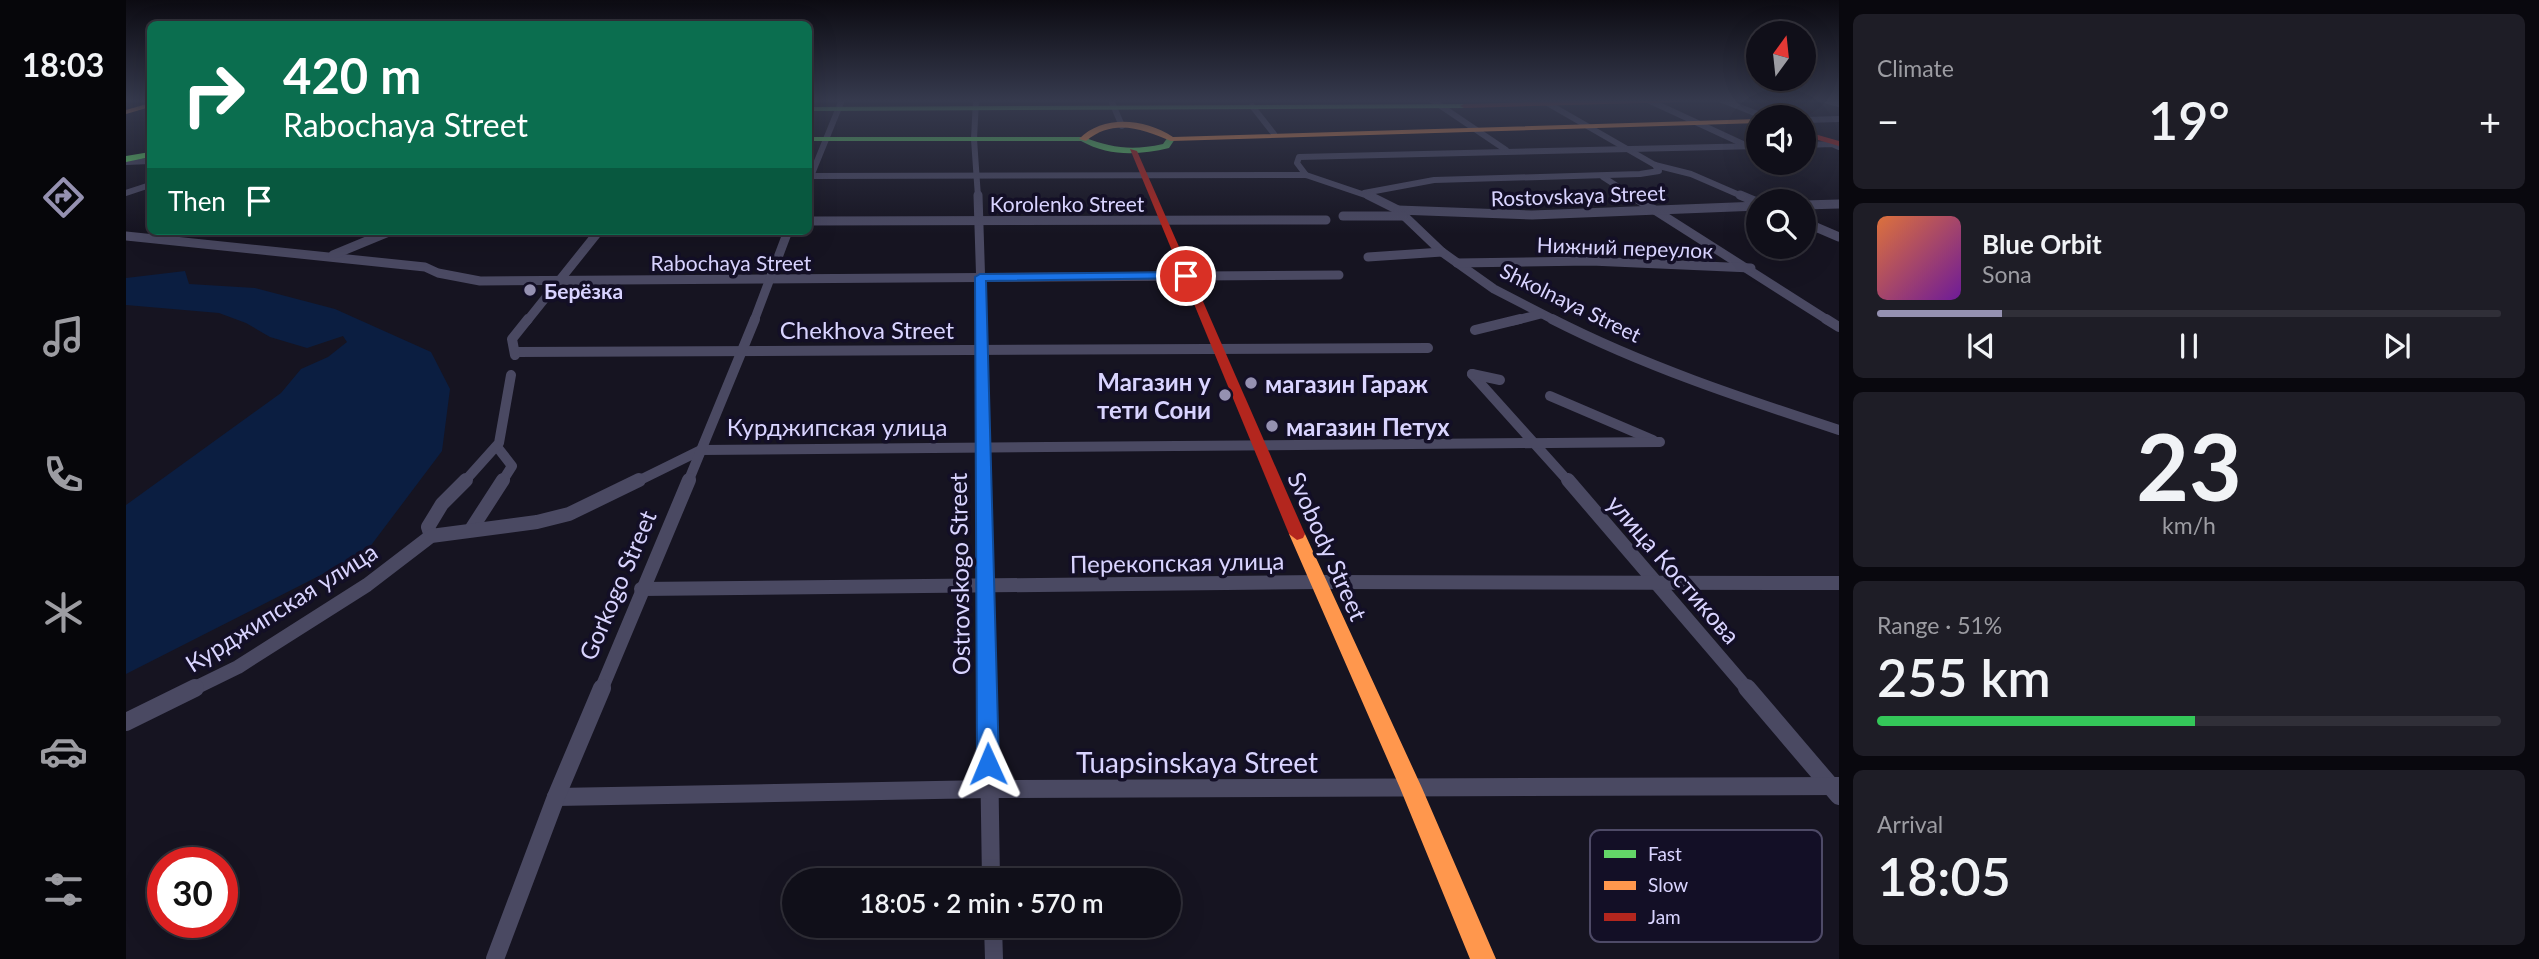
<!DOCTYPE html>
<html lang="en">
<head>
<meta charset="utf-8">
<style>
  :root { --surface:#100f19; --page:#1e1d26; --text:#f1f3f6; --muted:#9c9ca2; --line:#302f38; --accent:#9591b1 }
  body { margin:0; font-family:Lato,sans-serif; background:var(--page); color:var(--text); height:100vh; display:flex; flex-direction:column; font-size:26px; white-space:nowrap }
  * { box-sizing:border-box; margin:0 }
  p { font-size:23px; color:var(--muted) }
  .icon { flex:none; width:38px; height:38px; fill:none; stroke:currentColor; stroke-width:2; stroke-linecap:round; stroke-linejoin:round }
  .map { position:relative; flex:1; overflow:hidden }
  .side { display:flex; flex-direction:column; gap:14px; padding:14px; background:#09080e; width:700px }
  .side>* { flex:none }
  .hud { position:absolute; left:21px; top:21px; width:665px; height:214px; border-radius:10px; box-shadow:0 7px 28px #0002,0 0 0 2px var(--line); background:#0b6e4f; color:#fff; overflow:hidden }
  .needle { width:46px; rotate:15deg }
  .tools { position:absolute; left:1620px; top:21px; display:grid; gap:14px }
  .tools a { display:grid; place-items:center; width:70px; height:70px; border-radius:50%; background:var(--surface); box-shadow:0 7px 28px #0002,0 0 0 2px var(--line); font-size:35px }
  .speed { position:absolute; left:21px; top:847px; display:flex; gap:14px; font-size:35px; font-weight:700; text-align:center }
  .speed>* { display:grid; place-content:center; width:91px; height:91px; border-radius:50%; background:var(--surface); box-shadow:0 7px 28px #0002,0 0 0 2px var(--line); line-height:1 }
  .speed .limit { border:10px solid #d22; background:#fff; color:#111 }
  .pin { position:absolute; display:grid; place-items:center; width:60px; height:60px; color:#fff; margin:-30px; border:4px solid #fff; border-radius:50%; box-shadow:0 2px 7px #0007 }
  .me { position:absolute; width:77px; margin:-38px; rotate:359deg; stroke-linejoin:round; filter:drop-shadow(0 0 5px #0008) }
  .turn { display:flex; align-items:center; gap:24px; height:147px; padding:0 21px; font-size:32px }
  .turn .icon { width:91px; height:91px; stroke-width:2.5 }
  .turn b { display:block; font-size:49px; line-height:60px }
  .then { display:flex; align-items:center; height:66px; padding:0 21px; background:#0003; gap:14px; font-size:26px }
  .big { font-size:52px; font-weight:600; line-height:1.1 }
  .side .tile { flex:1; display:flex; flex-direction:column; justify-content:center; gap:10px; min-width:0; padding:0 24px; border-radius:10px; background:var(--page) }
  .side .dial { align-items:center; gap:0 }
  .dial b { font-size:91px; line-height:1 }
  .song { display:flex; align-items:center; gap:21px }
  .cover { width:84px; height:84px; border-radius:10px; background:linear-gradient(135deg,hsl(20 70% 55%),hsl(280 70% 35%)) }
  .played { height:7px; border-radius:4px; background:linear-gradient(90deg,var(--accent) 20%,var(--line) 20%) }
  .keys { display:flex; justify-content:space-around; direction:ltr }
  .heat { display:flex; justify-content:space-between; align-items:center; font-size:38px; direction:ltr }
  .charge { height:10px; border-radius:5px; background:linear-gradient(90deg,#34c759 51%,var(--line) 0) }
  .trip { position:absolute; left:656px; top:868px; width:399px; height:70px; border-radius:35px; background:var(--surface); box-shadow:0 7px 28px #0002,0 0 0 2px var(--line); font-weight:600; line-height:70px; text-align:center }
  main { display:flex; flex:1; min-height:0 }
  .tabs { display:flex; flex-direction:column; width:126px; justify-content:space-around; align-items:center; background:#06060a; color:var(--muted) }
  .tabs .icon { width:49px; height:49px }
  .tabs .selected { color:var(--accent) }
  .tabs b { font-size:32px; color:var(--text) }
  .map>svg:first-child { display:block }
</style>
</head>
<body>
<main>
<nav class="tabs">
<b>18:03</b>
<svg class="icon selected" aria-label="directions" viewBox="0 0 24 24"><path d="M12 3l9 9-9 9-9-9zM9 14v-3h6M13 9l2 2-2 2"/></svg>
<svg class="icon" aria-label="music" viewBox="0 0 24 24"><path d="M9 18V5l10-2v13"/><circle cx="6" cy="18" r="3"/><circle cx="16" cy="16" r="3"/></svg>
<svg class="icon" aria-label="phone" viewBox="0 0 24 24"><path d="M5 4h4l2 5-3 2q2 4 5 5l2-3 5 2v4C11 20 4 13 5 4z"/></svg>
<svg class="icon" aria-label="climate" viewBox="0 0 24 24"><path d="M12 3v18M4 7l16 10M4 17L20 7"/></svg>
<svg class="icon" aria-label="car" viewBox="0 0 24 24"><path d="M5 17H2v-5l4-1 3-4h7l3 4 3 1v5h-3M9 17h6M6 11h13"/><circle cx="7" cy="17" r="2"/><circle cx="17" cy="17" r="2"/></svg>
<svg class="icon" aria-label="filters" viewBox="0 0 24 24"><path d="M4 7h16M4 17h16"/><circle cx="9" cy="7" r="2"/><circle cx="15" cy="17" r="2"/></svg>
</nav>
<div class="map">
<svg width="1713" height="959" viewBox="0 0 1713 959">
  <rect width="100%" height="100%" fill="#161421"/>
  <path fill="#0b1e41" d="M59,271L63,284L129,288L209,309L305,352L324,389L316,451L240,552L0,674V505L155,393L175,369L202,357L221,342L217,336L181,348L144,337L120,323L93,313L0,305V278Z"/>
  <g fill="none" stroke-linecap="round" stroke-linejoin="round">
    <g stroke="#4a4962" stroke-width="6">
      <path d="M850,100L848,139L852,197"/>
      <path d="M985,100L996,126"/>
      <path d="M1306,100L1380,150"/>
      <path d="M1416,100L1529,165L1565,174L1618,197"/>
      <path d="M1522,100L1617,144"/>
      <path d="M1596,100L1639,117"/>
      <path d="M1699,100L1713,104"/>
      <path d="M1126,106L1148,134"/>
      <path d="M1678,120L1713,119"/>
      <path d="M1678,145L1706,144L1713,147"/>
      <path d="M0,162L24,161"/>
      <path d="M1180,175L1171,163L1173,157L1633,146"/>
      <path d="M682,176L1180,175L1245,197"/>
      <path d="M1477,177L1508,197"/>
      <path d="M683,181L716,100"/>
      <path d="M0,193L24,185"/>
      <path d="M1238,193L1308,180L1514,174L1533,171L1529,165"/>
    </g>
    <g stroke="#4a4962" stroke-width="9">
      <path d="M852,195L856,321"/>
      <path d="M1242,195L1272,210L1316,252L1368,289L1430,321"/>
      <path d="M1505,195L1703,321"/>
      <path d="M1614,195L1633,203"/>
      <path d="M1678,205L1713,204"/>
      <path d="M1272,210L1406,215L1633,206"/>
      <path d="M1217,216H1277"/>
      <path d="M682,221L1200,220"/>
      <path d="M1678,222L1713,237"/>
      <path d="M0,236L299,267L312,273L354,281L1213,275"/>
      <path d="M207,255L265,231"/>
      <path d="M1242,257L1316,252"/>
      <path d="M1331,263L1465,261L1625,268"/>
      <path d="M401,321L473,231"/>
      <path d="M628,321L662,231"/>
      <path d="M1387,321L1415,314"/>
    </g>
    <g stroke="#4a4962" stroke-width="10">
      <path d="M856,319L858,482"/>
      <path d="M1426,319C1518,366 1615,398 1713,430"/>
      <path d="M1700,319L1713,327"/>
      <path d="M1349,330L1394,319"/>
      <path d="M390,352L1302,348"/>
      <path d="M389,355L386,339L402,319"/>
      <path d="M1346,374L1443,482"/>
      <path d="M1346,374L1374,380"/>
      <path d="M1424,396L1527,440"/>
      <path d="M372,448L386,466L376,482"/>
      <path d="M338,482L373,443L385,375"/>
      <path d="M510,482L575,450L1534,442"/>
      <path d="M562,482L629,319"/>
    </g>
    <g stroke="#4a4962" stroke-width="14">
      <path d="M858,480L862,690"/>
      <path d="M1442,480L1622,690"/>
      <path d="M346,528L377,480"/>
      <path d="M305,536L302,527L316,504L340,480"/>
      <path d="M515,589L1195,582L1713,583"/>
      <path d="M65,690L112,667L241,585L305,536L411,522L443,514L513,480"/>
      <path d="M475,690L563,480"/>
    </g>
    <g stroke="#4a4962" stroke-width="18">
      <path d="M862,688L865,880"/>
      <path d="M1621,688L1713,796"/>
      <path d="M0,722L69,688"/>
      <path d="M430,797L862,789L1713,786"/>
      <path d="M867,926L868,959"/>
      <path d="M369,959L430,797L476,688"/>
    </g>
    <g fill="#63d668" fill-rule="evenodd">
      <path d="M1341,104L1338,108L682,111V107Z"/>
      <path d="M682,137H957C987,148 1005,151 1037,144L1042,137L1049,139L1043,148C1013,155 984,157 955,141H682Z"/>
      <path d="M24,152V157L0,162V156Z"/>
    </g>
    <g fill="#ff974d" fill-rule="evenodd">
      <path d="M24,103V107L0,114V110Z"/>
      <path d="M1633,119V123L1045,141C1016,129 988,118 960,141L953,139C978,114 1019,119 1047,137Z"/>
      <path d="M1171,528L1179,534L1296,788L1370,959H1344L1274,788L1163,534Z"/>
    </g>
    <g fill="#b3261e" fill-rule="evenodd">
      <path d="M1484,100H1557L1553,102L1338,108L1334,106L1338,104Z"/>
      <path d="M1678,131L1713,141V146L1678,136Z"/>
      <path d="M1004,149L1011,151L1179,534L1177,538L1171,540L1163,534Z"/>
    </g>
  </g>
  <linearGradient id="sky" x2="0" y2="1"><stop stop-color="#0c0b12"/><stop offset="0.43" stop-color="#363a4e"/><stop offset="1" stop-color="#363a4e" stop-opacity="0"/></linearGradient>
  <rect width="1713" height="234" fill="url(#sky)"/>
  <path fill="#1a73e8" stroke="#114b97" stroke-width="2" d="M1060,272L1066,276L1065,278L860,281L873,764L870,770L862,773L854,770L851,764L849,277L854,274Z"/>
  <g fill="#9591b1" stroke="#130f26" stroke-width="2.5">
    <circle cx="404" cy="290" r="7"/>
    <circle cx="1125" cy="383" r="7"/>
    <circle cx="1099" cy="395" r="7"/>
    <circle cx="1146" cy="426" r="7"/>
  </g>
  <g text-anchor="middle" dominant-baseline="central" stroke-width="7" stroke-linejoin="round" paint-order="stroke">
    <g font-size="21" fill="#d9d4ff" stroke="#130f26">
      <text transform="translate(1452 195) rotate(-2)">Rostovskaya Street</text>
      <text x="941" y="203">Korolenko Street</text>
      <text transform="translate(1499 247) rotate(2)">Нижний переулок</text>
      <text x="605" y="262">Rabochaya Street</text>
      <text transform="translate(1445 302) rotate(26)">Shkolnaya Street</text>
    </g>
    <g font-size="21" font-weight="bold" fill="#d9d4ff" stroke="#130f26" text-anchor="start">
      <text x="418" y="290">Берёзка</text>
    </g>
    <g font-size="24" fill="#d9d4ff" stroke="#130f26">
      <text x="741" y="329">Chekhova Street</text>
      <text x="711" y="426">Курджипская улица</text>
      <text transform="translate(1202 546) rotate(66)">Svobody Street</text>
      <text transform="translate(1051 562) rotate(-1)">Перекопская улица</text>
      <text transform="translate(1548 569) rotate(49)">улица Костикова</text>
      <text transform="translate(833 574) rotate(-91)">Ostrovskogo Street</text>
      <text transform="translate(491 585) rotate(-67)">Gorkogo Street</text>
      <text transform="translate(155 607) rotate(-32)">Курджипская улица</text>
    </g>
    <g font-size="24" font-weight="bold" fill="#d9d4ff" stroke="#130f26" text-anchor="start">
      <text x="1085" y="381" text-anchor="end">Магазин у<tspan x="1085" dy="28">тети Сони</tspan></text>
      <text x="1139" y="383">магазин Гараж</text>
      <text x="1160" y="426">магазин Петух</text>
    </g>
    <g font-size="28" fill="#d9d4ff" stroke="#130f26">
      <text x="1071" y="762">Tuapsinskaya Street</text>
    </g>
  </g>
  <rect x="1464" y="830" width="232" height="112" rx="10" fill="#130f26" stroke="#4e4a67" stroke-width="2"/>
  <rect x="1478" y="850" width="32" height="8" fill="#63d668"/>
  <rect x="1478" y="881" width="32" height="9" fill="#ff974d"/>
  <rect x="1478" y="913" width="32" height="8" fill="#b3261e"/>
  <g font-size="19" fill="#d9d4ff">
    <text x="1522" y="861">Fast</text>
    <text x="1522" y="892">Slow</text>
    <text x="1522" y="924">Jam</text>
  </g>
</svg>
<div class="tools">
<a><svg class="needle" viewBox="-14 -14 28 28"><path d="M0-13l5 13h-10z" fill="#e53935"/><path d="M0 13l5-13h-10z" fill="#9c9ca2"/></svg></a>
<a><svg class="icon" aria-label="sound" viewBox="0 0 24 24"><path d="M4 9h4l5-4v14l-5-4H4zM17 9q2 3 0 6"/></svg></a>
<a><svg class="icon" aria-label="search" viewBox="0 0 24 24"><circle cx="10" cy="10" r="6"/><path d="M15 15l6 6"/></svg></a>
</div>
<div class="speed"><div class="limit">30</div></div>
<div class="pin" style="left:1060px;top:276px;background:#d93025"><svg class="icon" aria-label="arrive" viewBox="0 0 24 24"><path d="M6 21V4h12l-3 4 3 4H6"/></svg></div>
<svg class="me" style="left:862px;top:764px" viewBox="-20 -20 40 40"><path d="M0-17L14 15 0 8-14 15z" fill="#1a73e8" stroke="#fff" stroke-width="4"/></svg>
<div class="trip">18:05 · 2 min · 570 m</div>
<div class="hud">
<div class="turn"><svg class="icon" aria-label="right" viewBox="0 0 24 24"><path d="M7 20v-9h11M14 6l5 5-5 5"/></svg><div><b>420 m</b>Rabochaya Street</div></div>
<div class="then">Then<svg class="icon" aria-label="arrive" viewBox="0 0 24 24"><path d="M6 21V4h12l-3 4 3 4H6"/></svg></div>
</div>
</div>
<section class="side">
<div class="tile"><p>Climate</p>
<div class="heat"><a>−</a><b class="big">19°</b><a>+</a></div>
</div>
<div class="tile">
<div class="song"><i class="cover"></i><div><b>Blue Orbit</b><p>Sona</p></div></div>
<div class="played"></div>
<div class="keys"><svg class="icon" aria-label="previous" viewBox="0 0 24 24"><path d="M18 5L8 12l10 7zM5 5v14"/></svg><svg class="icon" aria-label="pause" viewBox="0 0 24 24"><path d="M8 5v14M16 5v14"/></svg><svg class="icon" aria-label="next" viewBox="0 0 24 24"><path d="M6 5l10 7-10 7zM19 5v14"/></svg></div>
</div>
<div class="tile dial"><b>23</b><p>km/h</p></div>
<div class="tile"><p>Range · 51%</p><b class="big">255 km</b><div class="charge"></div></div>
<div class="tile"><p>Arrival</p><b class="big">18:05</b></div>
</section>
</main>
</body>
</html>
